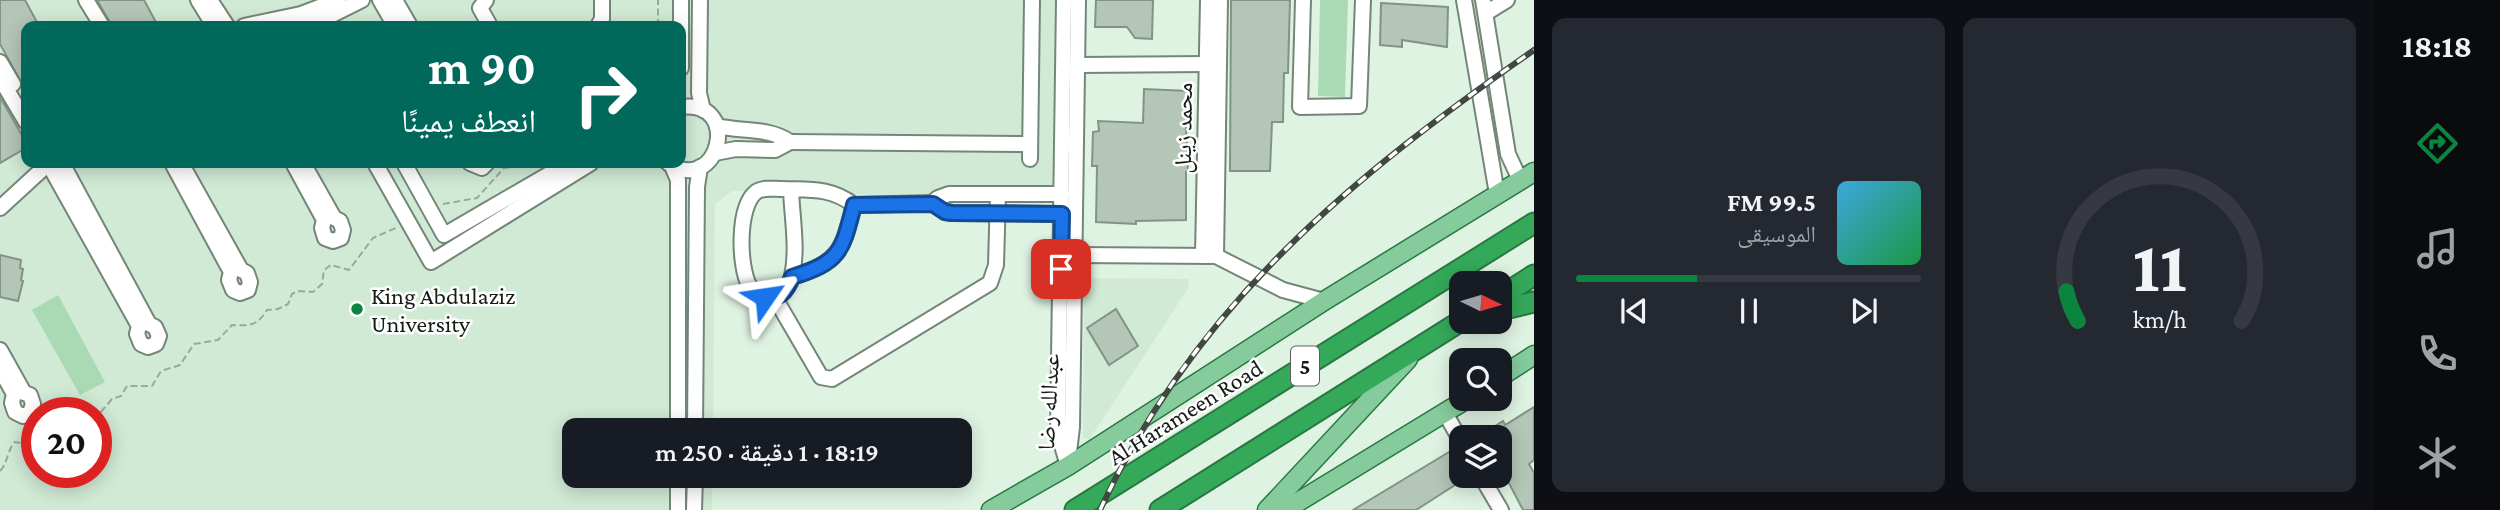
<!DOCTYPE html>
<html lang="ar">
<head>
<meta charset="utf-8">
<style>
  :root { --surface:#171b24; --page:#242831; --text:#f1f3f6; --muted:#9ea1a6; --line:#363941; --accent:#0a843e }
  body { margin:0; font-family:"Crimson Pro","Noto Naskh Arabic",serif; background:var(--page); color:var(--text); direction:rtl; height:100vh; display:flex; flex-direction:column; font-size:26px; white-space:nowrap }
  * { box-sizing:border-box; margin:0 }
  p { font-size:23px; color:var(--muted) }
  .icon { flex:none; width:38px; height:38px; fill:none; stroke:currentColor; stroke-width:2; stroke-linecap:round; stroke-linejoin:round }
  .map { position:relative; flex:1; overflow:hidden; direction:ltr }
  .panel { display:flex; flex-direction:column; gap:18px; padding:18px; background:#0d0f14; width:840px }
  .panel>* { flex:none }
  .guide { position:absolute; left:21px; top:21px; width:665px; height:147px; border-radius:14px; box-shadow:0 4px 18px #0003; direction:rtl; background:#00695c; color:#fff; overflow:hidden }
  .needle { width:46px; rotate:95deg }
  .fabs { position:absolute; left:1449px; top:271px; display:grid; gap:14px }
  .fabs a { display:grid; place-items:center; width:63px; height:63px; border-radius:14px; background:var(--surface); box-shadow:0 4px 18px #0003; font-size:35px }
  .speed { position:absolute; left:21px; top:397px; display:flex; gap:14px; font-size:35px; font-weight:700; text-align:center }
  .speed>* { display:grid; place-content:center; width:91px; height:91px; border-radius:50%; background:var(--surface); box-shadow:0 4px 18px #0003; line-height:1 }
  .speed .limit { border:10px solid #d22; background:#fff; color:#111 }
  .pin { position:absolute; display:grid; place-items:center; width:60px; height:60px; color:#fff; margin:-30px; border-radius:14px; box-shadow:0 4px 10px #0006 }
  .me { position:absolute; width:77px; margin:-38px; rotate:58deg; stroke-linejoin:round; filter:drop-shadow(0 0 5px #0008) }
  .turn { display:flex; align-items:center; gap:24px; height:147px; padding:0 35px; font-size:32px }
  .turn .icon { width:91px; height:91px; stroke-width:2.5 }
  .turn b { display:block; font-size:49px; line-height:60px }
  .panel .card { flex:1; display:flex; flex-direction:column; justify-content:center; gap:10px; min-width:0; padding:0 24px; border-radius:14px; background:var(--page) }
  .panel .dial { align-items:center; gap:0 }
  .dial svg { height:182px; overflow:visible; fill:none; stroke:var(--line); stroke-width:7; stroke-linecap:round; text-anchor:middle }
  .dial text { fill:var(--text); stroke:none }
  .song { display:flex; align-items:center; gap:21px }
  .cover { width:84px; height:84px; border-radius:10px; background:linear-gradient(135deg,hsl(200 70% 55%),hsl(140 70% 35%)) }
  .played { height:7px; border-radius:4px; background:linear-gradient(90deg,var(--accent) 35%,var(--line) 35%) }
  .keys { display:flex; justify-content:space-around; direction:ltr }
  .panel .tiles { flex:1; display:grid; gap:18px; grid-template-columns:repeat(2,1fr) }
  .trip { position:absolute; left:562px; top:418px; width:410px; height:70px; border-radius:14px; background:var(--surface); box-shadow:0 4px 18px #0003; font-weight:600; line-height:70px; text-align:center; direction:rtl }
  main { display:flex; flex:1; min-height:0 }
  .tab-bar { display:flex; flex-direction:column; width:126px; justify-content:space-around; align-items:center; background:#090b0e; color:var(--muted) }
  .tab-bar .icon { width:49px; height:49px }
  .tab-bar .on { color:var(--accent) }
  .tab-bar b { font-size:32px; color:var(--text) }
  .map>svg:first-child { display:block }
</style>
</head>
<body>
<main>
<nav class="tab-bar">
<b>18:18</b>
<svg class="icon on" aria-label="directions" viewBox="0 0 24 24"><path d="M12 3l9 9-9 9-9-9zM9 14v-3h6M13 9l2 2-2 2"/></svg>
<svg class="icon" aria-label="music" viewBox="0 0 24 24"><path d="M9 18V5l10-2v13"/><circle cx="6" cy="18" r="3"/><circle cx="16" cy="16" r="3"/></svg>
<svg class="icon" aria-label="phone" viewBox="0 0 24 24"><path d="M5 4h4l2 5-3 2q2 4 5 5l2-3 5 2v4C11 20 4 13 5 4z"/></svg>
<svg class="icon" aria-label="climate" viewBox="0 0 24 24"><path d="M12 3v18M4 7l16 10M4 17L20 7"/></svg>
</nav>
<section class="panel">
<div class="tiles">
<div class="card dial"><svg viewBox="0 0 100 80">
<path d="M14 69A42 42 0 1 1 86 69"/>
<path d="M14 69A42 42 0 0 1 9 56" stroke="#0a843e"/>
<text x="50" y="56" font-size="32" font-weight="700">11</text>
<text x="50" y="72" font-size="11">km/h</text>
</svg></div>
<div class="card">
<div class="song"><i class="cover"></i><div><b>99.5 FM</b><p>الموسيقى</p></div></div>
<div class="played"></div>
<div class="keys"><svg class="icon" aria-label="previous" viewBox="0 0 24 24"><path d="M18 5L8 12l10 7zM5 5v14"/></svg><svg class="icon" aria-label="pause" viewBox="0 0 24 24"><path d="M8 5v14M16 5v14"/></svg><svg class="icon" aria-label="next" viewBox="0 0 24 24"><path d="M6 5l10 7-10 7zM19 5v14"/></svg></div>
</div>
</div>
</section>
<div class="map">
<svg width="1534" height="510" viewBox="0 0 1534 510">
  <rect width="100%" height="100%" fill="#dff3e3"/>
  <g fill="#d0ead5" fill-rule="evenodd">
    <path d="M0,0H1055L1052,188L1044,199L732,191L715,204L713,430H574V476H712V510H0ZM26,26H681V163H26ZM37,413H96V472H37Z"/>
    <path d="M1089,278L1188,279L1189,287L1089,440L1083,437L1084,285Z"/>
  </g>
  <g fill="#aadab3">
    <path d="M1320,0H1348L1345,97L1318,96Z"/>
    <path d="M58,295L105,382L80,395L32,310Z"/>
  </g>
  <g fill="#b4c6b7" stroke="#829485" stroke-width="2">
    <path d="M0,0H25L39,26H26V91L0,44Z"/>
    <path d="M97,0H144L158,26H112Z"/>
    <path d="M1096,0H1153L1152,39L1135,38L1127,27H1095Z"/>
    <path d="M1231,0H1290L1288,73H1284L1283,122H1272L1270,171H1230Z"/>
    <path d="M1381,3L1448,7L1447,47L1402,40V47L1380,45Z"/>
    <path d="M1144,89L1188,91V124H1186L1188,172H1186V220L1136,221V224L1096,222L1097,166H1092L1093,132L1099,131L1098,121L1143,123Z"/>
    <path d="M0,97L26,142V148L0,163Z"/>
    <path d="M0,255L21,260L20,268L23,269L21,280L23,281L18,301L0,297Z"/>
    <path d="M1116,309L1138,346L1109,365L1087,328Z"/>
    <path d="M1534,407V460L1529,464L1534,473V510H1523L1500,466V438H1477L1503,421L1505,425Z"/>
    <path d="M1449,452L1461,471V476L1466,478L1416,510H1353Z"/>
  </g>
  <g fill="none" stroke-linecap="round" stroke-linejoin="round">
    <g stroke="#748677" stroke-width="18">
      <g id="minor">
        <path d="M86,0L102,26"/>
        <path d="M198,0L214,26"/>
        <path d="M210,0L227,26"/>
        <path d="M380,0L395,26"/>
        <path d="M395,0L410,26"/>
        <path d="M486,0L480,8L490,26"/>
        <path d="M700,0L699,93L703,110"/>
        <path d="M1064,0L1058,432L1068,466"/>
        <path d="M1303,0L1300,107L1359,106L1363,0"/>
        <path d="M1464,0L1497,194"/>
        <path d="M1483,0L1508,154L1520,180"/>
        <path d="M1486,13L1507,0"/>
        <path d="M244,26L301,14L338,0"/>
        <path d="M304,26L324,19L362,0"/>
        <path d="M598,26L602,19V0"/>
        <path d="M0,62L13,84"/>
        <path d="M1078,65L1207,64"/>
        <path d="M681,68V0"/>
        <path d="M0,78L26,122"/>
        <path d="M790,142L1030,144"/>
        <path d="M715,153L736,149L775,150L790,142C769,127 741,132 717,126"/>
        <path d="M1030,159L1032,0"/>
        <path d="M48,163L139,326L137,334L141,344L148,347L156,344L159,336L155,327L149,324L62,163"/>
        <path d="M172,163L231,272L229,280L233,290L240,293L248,290L250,282L247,273L241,270L181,163"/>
        <path d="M293,163L324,220L322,228L325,238L333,241L341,238L343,230L340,221L334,218L303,163"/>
        <path d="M375,163L431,262L591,163"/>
        <path d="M404,163L444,235L568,163"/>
        <path d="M470,163L482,168L487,163"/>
        <path d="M668,163C719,197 743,99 681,107"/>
        <path d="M672,166L678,180V430"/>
        <path d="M791,190C792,217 798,249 792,276C788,298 761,306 749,285C739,266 737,207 756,192C763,187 774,189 782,189C810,190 830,187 854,205"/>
        <path d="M0,208L49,163"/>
        <path d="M1062,214L952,213L945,212L932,203L938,198L949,194H1062"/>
        <path d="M1074,255L1216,256L1283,290L1324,301"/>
        <path d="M1203,256L1208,0"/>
        <path d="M1216,256L1220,0"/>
        <path d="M792,277C840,262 842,251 854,205L932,203"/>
        <path d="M775,298L821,377L832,379L990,283L996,265L998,194"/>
        <path d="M0,350L24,393L30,395L33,404L30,413L23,416L15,412L12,403L14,394L0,369"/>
        <path d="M1445,413L1461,441"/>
        <path d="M695,430L697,187L700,167"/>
        <path d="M1068,461L1072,427L1078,0"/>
        <path d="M1481,476L1501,510"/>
        <path d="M678,510V476"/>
        <path d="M694,510L695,476"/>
      </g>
    </g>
    <g stroke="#297842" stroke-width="21">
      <g id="major">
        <path d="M1500,377L1534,355"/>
        <path d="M991,510L1068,466L1324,301L1534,172"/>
        <path d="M1267,510L1408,359"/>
        <path d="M1285,510L1467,399"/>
      </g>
    </g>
    <g stroke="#297842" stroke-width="23">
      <g id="highway">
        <path d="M1500,297L1534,275"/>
        <path d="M1500,310L1534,302"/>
        <path d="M1075,510L1534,223"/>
        <path d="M1160,510L1461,321"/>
      </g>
    </g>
    <g stroke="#99a99c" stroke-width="2" stroke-dasharray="7 3.5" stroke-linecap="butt">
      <path d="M658,26V0"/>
      <path d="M443,204L477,198L504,168L538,164"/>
      <path d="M80,413H100L112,399L121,396L127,386H152L161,371L180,365L194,344L218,340L232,325C250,326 257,326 267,310L278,309L288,304L292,294L298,291L313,292L322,284L324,270L331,265L349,270L373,238L398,227"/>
      <path d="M0,471C8,463 7,450 15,442L35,446L37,444"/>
    </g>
    <use href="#minor" stroke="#fff" stroke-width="14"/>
    <use href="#major" stroke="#85cb9c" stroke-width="18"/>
    <use href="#highway" stroke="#34a95a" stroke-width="19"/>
    <g stroke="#3f4941" stroke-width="6">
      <path id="rail" d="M1100,510C1195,305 1353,176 1534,50"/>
    </g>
    <use href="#rail" stroke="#fff" stroke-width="3.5" stroke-dasharray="10" stroke-linecap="butt"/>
  </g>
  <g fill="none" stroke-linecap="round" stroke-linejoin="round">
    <g stroke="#114b97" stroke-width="18">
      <path id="route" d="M765,297C781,299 786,292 792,277C841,262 842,251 854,205L933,204L945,212L952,213L1062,214L1061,269"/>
    </g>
    <use href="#route" stroke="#1a73e8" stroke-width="12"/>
  </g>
  <circle fill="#0a843e" stroke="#fff" stroke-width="2.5" cx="357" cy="309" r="7"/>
  <g text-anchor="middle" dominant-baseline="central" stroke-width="5" stroke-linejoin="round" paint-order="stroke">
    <rect fill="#fff" stroke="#5b605c" stroke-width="2" x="1291" y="346.5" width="28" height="39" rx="5"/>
    <g font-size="23" font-weight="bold" fill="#151c16">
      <text x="1305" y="366">5</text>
    </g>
    <g font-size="24" fill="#151c16" stroke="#fff">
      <text transform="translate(1183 128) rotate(-89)">محمد زينل</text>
      <text transform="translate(1048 402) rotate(-87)">عبدالله رضا</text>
      <text transform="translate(1185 412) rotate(-32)">Al Harameen Road</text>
    </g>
    <g font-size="24" fill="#151c16" stroke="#fff" text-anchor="start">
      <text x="371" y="295">King Abdulaziz<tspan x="371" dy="28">University</tspan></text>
    </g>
  </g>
</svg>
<div class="fabs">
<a><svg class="needle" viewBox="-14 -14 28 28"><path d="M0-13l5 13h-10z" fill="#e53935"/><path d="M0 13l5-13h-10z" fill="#9ea1a6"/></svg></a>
<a><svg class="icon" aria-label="search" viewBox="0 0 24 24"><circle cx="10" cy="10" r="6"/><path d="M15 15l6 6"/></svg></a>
<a><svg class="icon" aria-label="layers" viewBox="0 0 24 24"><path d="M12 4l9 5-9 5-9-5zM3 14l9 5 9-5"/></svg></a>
</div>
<div class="speed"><div class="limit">20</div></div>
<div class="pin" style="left:1061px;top:269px;background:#d93025"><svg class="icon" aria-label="arrive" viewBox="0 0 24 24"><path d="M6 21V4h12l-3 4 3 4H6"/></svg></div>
<svg class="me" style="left:765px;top:297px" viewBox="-20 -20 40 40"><path d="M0-17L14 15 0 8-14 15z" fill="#1a73e8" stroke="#fff" stroke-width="4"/></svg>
<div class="trip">18:19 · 1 دقيقة · 250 m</div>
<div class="guide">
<div class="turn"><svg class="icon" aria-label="right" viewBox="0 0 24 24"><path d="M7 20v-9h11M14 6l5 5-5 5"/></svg><div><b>90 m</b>انعطف يمينًا</div></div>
</div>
</div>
</main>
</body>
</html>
